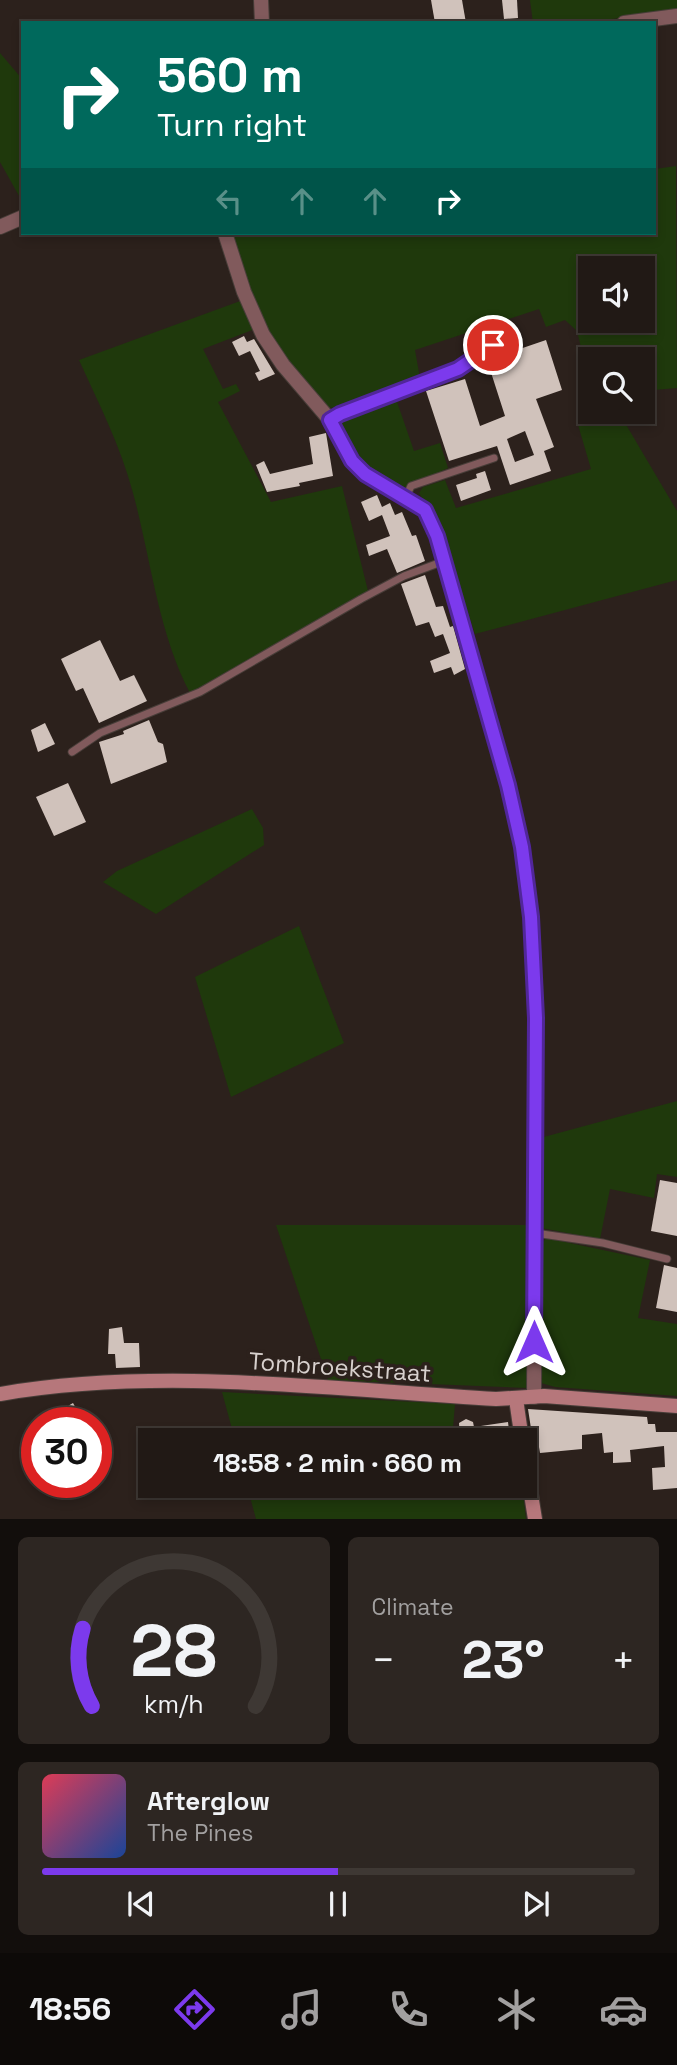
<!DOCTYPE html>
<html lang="en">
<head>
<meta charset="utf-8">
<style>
  :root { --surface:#211915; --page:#2d2622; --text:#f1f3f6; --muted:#a2a0a0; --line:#3e3834; --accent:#7c3aed }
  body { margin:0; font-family:"Space Grotesk",sans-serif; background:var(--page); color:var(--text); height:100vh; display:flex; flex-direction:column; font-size:26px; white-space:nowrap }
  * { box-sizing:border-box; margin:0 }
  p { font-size:23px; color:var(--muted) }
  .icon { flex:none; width:38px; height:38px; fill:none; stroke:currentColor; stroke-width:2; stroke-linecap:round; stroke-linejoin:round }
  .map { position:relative; height:1519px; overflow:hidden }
  .side { display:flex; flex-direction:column; gap:18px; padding:18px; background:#120e0c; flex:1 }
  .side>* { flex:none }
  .banner { position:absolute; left:21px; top:21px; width:635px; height:214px; border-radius:0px; box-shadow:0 4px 10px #0003,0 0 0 2px var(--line); background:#00695c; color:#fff; overflow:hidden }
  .tools { position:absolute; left:578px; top:256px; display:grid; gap:14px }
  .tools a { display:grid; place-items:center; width:77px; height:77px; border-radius:0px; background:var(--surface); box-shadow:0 4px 10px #0003,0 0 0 2px var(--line); font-size:35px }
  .speed { position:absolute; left:21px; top:1407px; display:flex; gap:14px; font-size:35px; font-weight:700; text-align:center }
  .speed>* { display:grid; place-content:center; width:91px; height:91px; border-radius:50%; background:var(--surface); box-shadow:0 4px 10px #0003,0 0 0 2px var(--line); line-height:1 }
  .speed .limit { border:10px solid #d22; background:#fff; color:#111 }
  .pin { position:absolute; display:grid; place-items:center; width:60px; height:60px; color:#fff; margin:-30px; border:4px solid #fff; border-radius:50%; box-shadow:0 2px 7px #0007 }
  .me { position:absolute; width:77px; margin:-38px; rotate:0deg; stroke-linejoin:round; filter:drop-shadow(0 0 5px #0008) }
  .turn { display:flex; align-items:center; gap:24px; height:147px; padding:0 21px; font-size:32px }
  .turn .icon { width:91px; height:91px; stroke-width:2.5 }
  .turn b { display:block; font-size:49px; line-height:60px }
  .lanes { display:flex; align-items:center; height:66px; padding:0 21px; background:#0003; justify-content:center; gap:35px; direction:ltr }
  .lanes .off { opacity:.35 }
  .big { font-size:52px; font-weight:800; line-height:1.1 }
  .side .widget { flex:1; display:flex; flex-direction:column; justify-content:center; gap:10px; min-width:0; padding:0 24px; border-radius:10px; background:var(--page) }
  .side .dial { align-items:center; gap:0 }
  .dial svg { height:182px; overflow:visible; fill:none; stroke:var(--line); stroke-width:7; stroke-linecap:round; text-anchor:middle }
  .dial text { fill:var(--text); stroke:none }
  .song { display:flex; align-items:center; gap:21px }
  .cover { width:84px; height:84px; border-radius:10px; background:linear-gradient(135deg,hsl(350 70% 55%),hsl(220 70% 35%)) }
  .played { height:7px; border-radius:4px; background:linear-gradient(90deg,var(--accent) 50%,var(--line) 50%) }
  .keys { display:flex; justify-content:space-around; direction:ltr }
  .heat { display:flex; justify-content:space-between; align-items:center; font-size:38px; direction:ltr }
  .side .tiles { flex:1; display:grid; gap:18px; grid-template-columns:1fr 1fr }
  .widget:last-child { grid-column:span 2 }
  .trip { position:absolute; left:138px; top:1428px; width:399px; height:70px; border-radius:0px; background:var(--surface); box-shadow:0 4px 10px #0003,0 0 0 2px var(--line); font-weight:800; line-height:70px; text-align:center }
  .tabs { display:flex; height:112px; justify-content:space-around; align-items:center; background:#0d0a08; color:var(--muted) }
  .tabs .icon { width:49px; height:49px }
  .tabs .active { color:var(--accent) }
  .tabs b { font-size:32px; color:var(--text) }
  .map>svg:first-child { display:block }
</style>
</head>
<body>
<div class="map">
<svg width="677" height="1519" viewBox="0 0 677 1519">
  <rect width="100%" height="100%" fill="#2c211c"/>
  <g fill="#1f390c" fill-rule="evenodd">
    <path d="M530,0H677V10L583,23H533Z"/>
    <path d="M0,53L23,80V203L0,162Z"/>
    <path d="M676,166L677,388L642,391V359H590V384L577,331L565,320L546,327L539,309L415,350L420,378L349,407L339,409L328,407L304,381L263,324L229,233H654L655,169ZM590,268H642V320H590Z"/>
    <path d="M243,300L255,329L203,349L223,389L236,384L240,391L218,402L271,502L342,486L368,591L190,693C158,632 151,559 133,493C121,447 99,404 79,360Z"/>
    <path d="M395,396L414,451L440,443L448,468L406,488C367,470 359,462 339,424L348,416Z"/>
    <path d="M593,411H618L677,511V580L475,634L451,560L430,510L419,493L423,487L445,480L456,508L591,469L576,418Z"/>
    <path d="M252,809L263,828L264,845L156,914L103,882L117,871Z"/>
    <path d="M299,926L344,1043L231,1097L195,977Z"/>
    <path d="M677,1101V1177L657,1174L654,1198L610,1189L600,1239L541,1228L540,1138Z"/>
    <path d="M276,1225H528L527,1388L328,1380Z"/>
    <path d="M546,1238L650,1260L638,1318L677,1324V1396L555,1387L541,1383V1245Z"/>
    <path d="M222,1392L455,1404L452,1440H235Z"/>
    <path d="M247,1486H522L526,1519H256Z"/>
  </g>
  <g fill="#d0c2bb" fill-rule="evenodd">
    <path d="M431,0H462L466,23H435Z"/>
    <path d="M502,0H517L518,18L504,19Z"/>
    <path d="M244,336L247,342L254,339L275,374L259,381L255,373L260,371L250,351L239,356L232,342Z"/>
    <path d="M546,340L562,390L536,399L554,447L544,451L551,471L510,485L497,446L449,461L426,391L465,379L480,426L505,416L487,360ZM525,431L534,455L515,462L507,439Z"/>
    <path d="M326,433L333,476L299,483L300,486L267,492L256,465L264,461L270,474L313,464L309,437Z"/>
    <path d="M485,471L491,490L461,501L456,485L477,478L476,474Z"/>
    <path d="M377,495L382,507L390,503L395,515L402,512L412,536L416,535L425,561L397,573L387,549L369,556L366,545L390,536L382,515L369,521L361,502Z"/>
    <path d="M425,575L436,607L443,606L450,627L453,626L465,669L454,675L451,667L434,673L430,661L450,653L443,634L435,637L429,622L416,626L401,584Z"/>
    <path d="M100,640L120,681L134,675L147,701L99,723L83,688L76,691L61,659Z"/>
    <path d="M149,720L158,742L163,744L167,762L111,784L99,742L124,734L123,731Z"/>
    <path d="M45,723L55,744L38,752L31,730Z"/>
    <path d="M68,783L86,822L54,836L36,797Z"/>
    <path d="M660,1180L677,1183V1236L651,1231Z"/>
    <path d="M664,1265L677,1268V1312L656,1308Z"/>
    <path d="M122,1327L124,1343H139L140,1367L116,1368L115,1354H108L109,1329Z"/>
    <path d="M73,1403L84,1423H65L58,1412Z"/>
    <path d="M528,1409L647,1417L648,1424H655L656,1432H677V1488L653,1490L652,1468L665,1467L664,1446L630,1450L631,1462L613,1463V1452L604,1453L602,1433L582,1435V1449L540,1453L537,1435H532Z"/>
    <path d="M466,1419L473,1422L474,1427L508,1422L510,1439L460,1440L459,1423Z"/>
  </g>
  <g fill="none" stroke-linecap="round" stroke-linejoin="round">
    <g stroke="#473d38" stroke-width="9">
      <g id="lane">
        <path d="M330,420L339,414L458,369L493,345"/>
        <path d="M406,497L411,486L494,458"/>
        <path d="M72,752L100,733L200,692L361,599L404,576L444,561"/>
        <path d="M535,1233L603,1243L667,1259"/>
      </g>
    </g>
    <g stroke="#473d38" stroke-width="16">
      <g id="street">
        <path d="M261,0L262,23"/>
        <path d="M624,23L677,16"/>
        <path d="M0,227L23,217"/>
        <path d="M225,233L244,292L263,335L283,365L330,420L352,461L365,473L425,510L437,536L508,784L522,847L531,917L536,1018L534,1397"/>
      </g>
    </g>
    <g stroke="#473d38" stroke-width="16">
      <g id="secondary">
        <path d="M0,1394C164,1366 332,1390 496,1399L544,1396L677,1406"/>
        <path d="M516,1399L522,1440"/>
        <path d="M525,1457L535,1519"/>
      </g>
    </g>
    <use href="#lane" stroke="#815a5c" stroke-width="7"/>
    <use href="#street" stroke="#815a5c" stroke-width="14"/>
    <use href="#secondary" stroke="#b6777b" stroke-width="14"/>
  </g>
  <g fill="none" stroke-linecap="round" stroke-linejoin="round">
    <g stroke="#51269a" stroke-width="18">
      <path id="route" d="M493,345L458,369L340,414L330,420L352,461L365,474L425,510L437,536L508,785L522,847L531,917L536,1018L534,1342"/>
    </g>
    <use href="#route" stroke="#7c3aed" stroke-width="12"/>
  </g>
  <g text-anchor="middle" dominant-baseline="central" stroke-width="7" stroke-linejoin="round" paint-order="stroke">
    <g font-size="24" fill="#d7d0cd" stroke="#2c211c">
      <text transform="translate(340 1367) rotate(4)">Tombroekstraat</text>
    </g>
  </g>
</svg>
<div class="tools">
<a><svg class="icon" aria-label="sound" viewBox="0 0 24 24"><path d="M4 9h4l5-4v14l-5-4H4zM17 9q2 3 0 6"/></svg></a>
<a><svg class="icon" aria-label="search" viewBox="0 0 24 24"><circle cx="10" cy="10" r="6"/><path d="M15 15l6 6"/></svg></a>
</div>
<div class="speed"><div class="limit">30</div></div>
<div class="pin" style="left:493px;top:345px;background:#d93025"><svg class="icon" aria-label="arrive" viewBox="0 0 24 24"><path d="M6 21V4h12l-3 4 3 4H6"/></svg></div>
<svg class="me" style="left:534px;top:1342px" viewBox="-20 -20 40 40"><path d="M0-17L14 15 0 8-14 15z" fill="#7c3aed" stroke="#fff" stroke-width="4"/></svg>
<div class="trip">18:58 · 2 min · 660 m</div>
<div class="banner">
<div class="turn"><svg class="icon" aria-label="right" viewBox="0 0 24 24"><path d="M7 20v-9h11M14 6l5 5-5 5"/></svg><div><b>560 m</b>Turn right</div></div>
<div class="lanes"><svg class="icon off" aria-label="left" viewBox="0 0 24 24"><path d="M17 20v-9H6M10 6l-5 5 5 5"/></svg><svg class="icon off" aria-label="ahead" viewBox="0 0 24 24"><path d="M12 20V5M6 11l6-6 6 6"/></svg><svg class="icon off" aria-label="ahead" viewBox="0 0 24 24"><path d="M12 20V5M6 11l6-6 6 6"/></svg><svg class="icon" aria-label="right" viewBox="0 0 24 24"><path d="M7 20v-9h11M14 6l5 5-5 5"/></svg></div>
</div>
</div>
<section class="side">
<div class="tiles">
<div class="widget dial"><svg viewBox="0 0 100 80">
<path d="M14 69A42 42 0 1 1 86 69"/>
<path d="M14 69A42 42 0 0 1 10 35" stroke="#7c3aed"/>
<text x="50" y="56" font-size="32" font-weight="700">28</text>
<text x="50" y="72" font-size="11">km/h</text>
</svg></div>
<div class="widget"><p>Climate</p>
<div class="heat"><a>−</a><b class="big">23°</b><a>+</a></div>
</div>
<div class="widget">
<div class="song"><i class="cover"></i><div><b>Afterglow</b><p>The Pines</p></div></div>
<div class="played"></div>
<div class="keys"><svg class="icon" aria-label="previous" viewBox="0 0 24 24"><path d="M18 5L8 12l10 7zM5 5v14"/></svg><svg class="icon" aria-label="pause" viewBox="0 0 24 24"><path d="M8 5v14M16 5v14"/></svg><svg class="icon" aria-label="next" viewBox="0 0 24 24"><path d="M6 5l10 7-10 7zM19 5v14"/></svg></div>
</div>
</div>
</section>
<nav class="tabs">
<b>18:56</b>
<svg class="icon active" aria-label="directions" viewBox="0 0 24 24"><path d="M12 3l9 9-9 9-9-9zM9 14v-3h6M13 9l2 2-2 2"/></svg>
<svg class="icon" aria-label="music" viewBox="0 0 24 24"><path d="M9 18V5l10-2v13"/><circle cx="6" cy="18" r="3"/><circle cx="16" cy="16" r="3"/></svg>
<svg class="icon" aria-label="phone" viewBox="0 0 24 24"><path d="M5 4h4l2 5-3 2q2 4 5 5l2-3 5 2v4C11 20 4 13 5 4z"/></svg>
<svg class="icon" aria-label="climate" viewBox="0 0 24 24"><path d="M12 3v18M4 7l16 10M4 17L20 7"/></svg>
<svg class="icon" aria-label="car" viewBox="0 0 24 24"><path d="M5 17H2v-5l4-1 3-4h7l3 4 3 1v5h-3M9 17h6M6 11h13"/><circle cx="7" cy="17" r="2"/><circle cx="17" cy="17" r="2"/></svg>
</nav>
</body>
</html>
